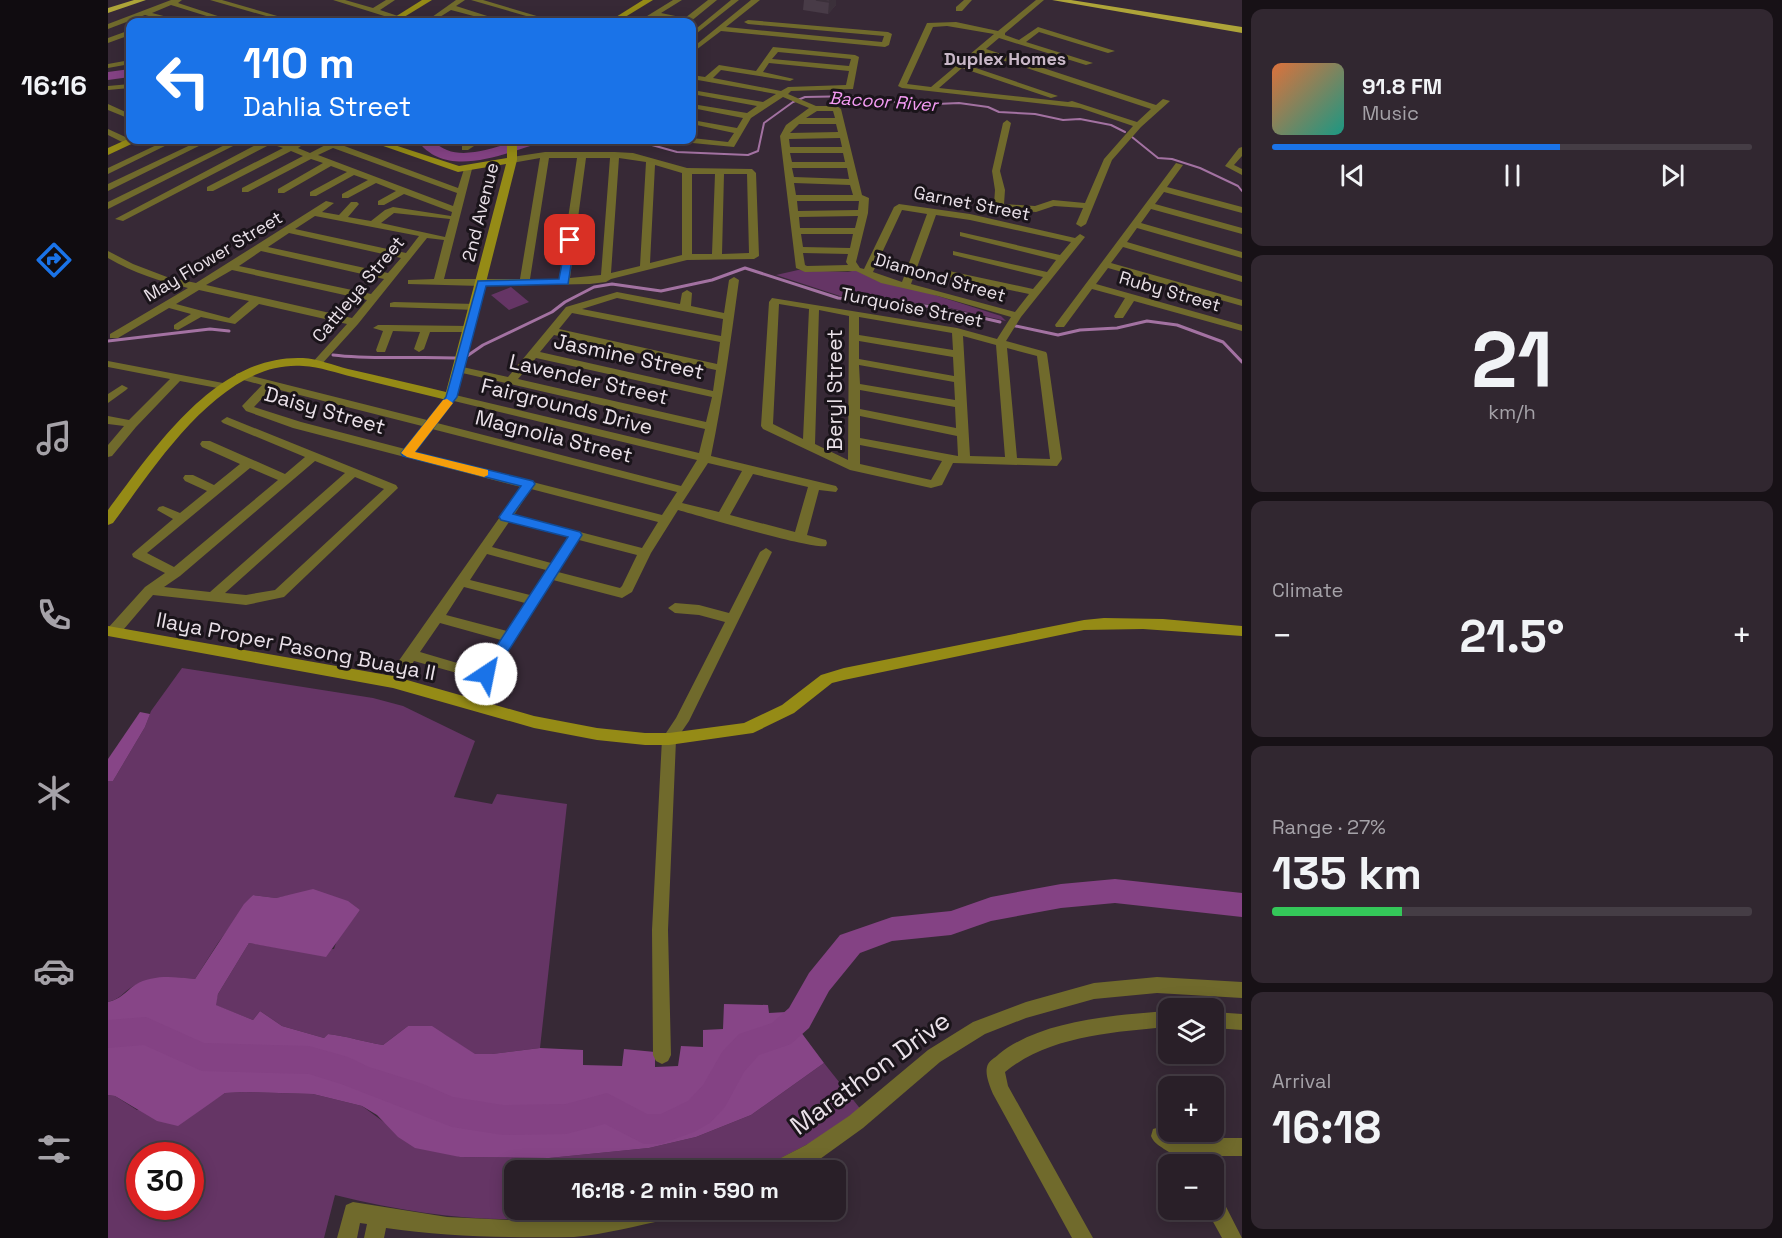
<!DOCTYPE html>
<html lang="en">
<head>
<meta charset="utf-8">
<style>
  :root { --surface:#291f28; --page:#312730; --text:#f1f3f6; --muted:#a5a2a8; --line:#453d45; --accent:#1a73e8 }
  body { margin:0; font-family:"Space Grotesk",sans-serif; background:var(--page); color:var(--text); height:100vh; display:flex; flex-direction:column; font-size:22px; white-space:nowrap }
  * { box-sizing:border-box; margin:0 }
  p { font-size:20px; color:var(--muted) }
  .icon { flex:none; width:33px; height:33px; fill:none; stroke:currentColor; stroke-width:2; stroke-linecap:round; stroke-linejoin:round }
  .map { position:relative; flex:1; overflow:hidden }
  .sheet { display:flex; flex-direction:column; gap:9px; padding:9px; background:#171116; width:540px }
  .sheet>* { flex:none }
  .hud { position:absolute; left:18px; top:18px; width:570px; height:126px; border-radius:12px; box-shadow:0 3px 15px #0003,0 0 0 2px var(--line); background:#1a73e8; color:#fff; overflow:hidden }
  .tools { position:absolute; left:1050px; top:998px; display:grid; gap:12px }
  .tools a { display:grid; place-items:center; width:66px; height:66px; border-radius:12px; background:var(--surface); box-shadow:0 3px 15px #0003,0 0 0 2px var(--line); font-size:30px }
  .speed { position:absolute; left:18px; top:1142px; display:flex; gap:12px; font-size:30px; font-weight:700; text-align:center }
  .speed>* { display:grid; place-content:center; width:78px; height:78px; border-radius:50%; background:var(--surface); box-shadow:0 3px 15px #0003,0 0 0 2px var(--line); line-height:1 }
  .speed .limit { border:9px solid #d22; background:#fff; color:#111 }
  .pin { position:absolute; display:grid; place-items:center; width:51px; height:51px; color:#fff; margin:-26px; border-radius:12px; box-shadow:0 3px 9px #0006 }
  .me { position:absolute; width:66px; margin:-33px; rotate:34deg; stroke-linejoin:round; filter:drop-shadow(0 0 4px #0008) }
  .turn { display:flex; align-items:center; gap:21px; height:126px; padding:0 18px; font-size:27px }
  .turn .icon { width:78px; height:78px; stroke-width:2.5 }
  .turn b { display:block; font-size:42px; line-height:51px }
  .big { font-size:45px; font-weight:800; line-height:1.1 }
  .sheet .card { flex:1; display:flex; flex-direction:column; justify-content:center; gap:9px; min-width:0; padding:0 21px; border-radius:12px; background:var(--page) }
  .sheet .dial { align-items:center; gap:0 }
  .dial b { font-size:78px; line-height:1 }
  .song { display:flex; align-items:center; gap:18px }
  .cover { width:72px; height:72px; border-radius:9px; background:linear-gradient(135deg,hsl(20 70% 55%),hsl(170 70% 35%)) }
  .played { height:6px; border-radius:3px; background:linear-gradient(90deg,var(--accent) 60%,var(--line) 60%) }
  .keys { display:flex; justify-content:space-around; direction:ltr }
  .heat { display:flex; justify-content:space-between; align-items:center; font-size:33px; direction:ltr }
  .charge { height:9px; border-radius:4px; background:linear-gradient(90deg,#34c759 27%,var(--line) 0) }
  .trip { position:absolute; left:396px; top:1160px; width:342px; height:60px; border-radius:12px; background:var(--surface); box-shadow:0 3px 15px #0003,0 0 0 2px var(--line); font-weight:800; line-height:60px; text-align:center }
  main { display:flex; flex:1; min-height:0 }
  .menu { display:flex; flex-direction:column; width:108px; justify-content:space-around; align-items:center; background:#100c10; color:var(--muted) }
  .menu .icon { width:42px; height:42px }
  .menu .active { color:var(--accent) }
  .menu b { font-size:27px; color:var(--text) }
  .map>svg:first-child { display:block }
</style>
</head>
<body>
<main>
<nav class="menu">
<b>16:16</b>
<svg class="icon active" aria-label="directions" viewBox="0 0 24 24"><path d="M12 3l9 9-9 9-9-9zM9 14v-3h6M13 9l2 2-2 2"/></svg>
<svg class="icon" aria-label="music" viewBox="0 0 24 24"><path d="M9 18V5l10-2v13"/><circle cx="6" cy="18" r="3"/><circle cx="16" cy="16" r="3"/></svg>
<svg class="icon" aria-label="phone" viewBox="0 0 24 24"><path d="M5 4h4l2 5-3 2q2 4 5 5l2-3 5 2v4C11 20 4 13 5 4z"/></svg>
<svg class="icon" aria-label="climate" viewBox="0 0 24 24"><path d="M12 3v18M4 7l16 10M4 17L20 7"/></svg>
<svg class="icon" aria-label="car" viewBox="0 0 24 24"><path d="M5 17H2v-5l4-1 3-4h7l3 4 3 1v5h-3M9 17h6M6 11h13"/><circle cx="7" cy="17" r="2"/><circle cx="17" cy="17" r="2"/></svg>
<svg class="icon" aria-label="filters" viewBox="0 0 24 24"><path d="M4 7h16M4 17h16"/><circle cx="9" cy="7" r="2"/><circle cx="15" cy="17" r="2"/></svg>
</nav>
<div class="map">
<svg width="1134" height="1238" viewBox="0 0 1134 1238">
  <rect width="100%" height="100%" fill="#372936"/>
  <g fill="#653565" fill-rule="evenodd">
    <path d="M690,270L740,272L748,270L893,316L898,321L829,305L732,296L668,275Z"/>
    <path d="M403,287L421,302L401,310L383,295Z"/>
    <path d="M74,668L265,698L295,706L367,741L346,797L384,804L389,794L459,804L432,1048L384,1054L367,1055L336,1034L300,1026L275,1045C256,1042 239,1036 220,1034L216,1038L174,1026L152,1011L145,1020L107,1005L110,994L141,943L191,951L226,949L229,940L252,910L183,895L168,898L145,895L110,943L87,979C67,977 42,976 24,987C14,993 14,998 0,1002V781H5L37,727L43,711Z"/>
    <path d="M716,1063L754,1111L727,1130L650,1170H406V1209H525C418,1227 332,1221 227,1195L216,1238H0V1095L7,1096L29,1110L97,1106L117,1093L137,1092L205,1094L254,1106L280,1125L352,1157L441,1158L541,1148L588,1137L643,1115ZM32,1155H82V1206H32Z"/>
  </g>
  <g fill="#874587">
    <path d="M32,712L42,714L37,727L5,781H0V759Z"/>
    <path d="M205,889L240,901L252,910L218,957L141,943L110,994L108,1005L145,1020L152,1011L174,1026L216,1038L220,1034C239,1036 256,1042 275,1045L300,1026H324L367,1054H384L432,1048L475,1050V1065L514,1066L516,1049L547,1052V1067L570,1066L573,1046L595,1047V1030L615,1029L616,1004L660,1005L661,1013L678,1012L716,1063L643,1115L588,1137L541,1148L441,1158L352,1157L307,1148L290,1137L269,1115L254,1106L205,1094L137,1092L117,1093L70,1126L49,1121L7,1096L0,1095V1002C13,999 17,992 27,985C45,974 67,977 87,979L136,904L145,895L168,898Z"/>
  </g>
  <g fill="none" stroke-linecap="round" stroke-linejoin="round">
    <g stroke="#a372a2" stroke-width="2">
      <path d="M1024,137L1050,158L1064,159L1092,168L1130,186L1134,191"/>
      <path d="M484,140L497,142L524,140"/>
      <path d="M526,140L569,152L640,155L650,151L656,123L685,102L697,97L749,96L806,105L851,103L880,107L891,112L927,114L955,120L972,119L1003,125L1017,132"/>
    </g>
    <g stroke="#a372a2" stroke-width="3">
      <path d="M903,325L950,335L972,330L1009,328L1039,321L1069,325L1115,342L1134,362"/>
      <path d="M0,341L102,329L121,331"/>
      <path d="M225,355C266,360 306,356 347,358"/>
      <path d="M359,356L375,345L444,312L457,302L486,287L504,284L553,291L604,280L637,268L730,298L828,307L892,322"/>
    </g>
    <g fill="#844284" fill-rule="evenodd">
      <path d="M22,69V77L0,80V72Z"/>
      <path d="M309,140H324C354,171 398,136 434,140L432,143C394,154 338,180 309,140Z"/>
      <path d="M1007,879L1134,893V917L1007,903L953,908L883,921L843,935L784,941L752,953L721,991L701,1028L683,1044L651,1055L636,1072L617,1107L602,1123L586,1132L553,1144H536L497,1124L458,1134L395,1135L344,1127L233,1084L201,1074L94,1071L36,1045L0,1048V1020L38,1017L96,1043L201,1046L240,1057L261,1067L315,1084L345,1097L395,1105L458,1104L499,1093L539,1114H553L580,1101L595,1085L614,1052L631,1034L664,1023L681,1008L701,973L732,935L784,917L843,911L883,897L953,884Z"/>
    </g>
    <g fill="#706a2c" fill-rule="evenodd">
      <path d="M63,0H74L70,3L128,22H118L63,5L44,13L71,20V22H62L37,15L0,29V24Z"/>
      <path d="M102,0H114L190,22H179Z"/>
      <path d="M225,0H237L265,8L278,0H287L272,10L296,18L289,20Z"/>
      <path d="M348,0H357L348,6L398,22H388L343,10L324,22H317Z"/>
      <path d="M363,0H375L449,22H439Z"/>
      <path d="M565,0H574L553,13L577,18L600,0H609L582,22L548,16L538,22L531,21Z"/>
      <path d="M623,0H631L584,37V32Z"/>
      <path d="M643,0H652L618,27L774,42L776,36L640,24L636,22L640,20L780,32L784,34L781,45L777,47L613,31L584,53V48Z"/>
      <path d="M856,0H864L854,11H848V7Z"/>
      <path d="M928,0H936L897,33V35L911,40L930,27L1007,51L1000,53L931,32L918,42L985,63L978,65L891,38L878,49L1048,105L1055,99L1062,101L1033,127L1004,160L978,224L973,227L968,224L975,208L946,206L928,212L890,209L886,204L887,190L884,171L895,123L899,120L903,123L892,171L897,190L896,204L927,206L945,200L977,203L996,159L1025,126L972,108L794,88L790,86L819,23L848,22L890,31ZM839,26L886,34L823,87L799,84L825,27ZM873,53L1043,109L1029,122L964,101L960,102L831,88L854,68L943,98L950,96L859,65Z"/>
      <path d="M237,20H243L244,22H234Z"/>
      <path d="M22,30V35L0,43V38Z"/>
      <path d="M665,47L747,55L751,57L745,89L683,91L680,94L708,106H729L733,109L754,195L761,198L760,213L748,262L752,268L756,269L786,207L791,204L862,214L967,238L972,234L977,237L913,317L898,341L938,352L939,354L954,459L949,466L845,463L834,485L823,488L742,470L655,429L653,426L661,302L664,298L849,328L889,339L903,317L830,296L773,283L748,271L697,272L688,268L672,136L678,125L701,108L675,97L643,118L626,147L574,142L573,140L584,138L620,142L626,133L584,124V120L629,128L635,118L584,108V104L639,113L649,106L584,94V90L655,102L668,94L584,79V75L597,77L611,65L648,71ZM670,52L743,59L741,66L664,59ZM661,63L741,71L738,85L680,87L673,91L605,78L613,70L682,81L686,79L655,72ZM709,111H725L727,118H698ZM691,124H728L730,132L682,133ZM732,138L734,147H682L681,139ZM682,153H735L737,162H684ZM684,168H739L741,179L686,177ZM686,183L742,185L745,195H688ZM689,201H751L750,210L690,211ZM794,210L819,214L794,282L765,272ZM828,215L862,220L963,242L952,255L852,232V236L948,260L939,272L845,251V255L935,277L925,289L841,271L836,274L841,277L921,294L907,312L803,284ZM750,216L747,228H692L691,217ZM693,234H745L742,248L695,247ZM695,253L740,254L738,262L740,265L699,266L697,265ZM671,304L701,309L695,439L665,424ZM711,310L741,316L740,460L707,444ZM751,317L844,333L845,350L751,335ZM855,336L888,345L897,457L862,456ZM751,341L845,357L846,376L751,359ZM899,348L929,356L942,459L909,458ZM751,365L846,382L847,400L752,384ZM752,390L847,407L848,428L752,409ZM752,416L849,436L850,456L752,438ZM752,445L834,461L823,480L752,464Z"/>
      <path d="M22,60V64L0,68V64Z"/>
      <path d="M22,84V88L0,90V86Z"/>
      <path d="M0,104L22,114V119L0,110Z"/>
      <path d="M0,129L24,140L25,142L18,144L0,135Z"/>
      <path d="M59,140H69L0,174V168Z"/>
      <path d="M93,140H103L0,191V184Z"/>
      <path d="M127,140H137L0,209V202Z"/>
      <path d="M157,140H168L182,145L192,140H202L190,148L202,153L227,140H237L231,144L350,188L356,169L363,167L364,169L336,279H412L432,158L404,163L400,160L404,157L437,152H507L525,153L579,168L644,169L648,173L651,256L646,259L579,260L503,279L498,282L482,284L373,286L300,284V280L326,279L336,240L319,238L250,324L212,366H204L203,364L239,324L151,304L127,324L93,317L70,330L66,329V325L83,314L61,308L10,338H2V334L80,288C52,281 25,273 0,258V251L25,264L59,277L88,283L218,201L226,203L214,212L231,215L243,202H249L251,204L240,217L263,221L277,210L285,207L343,216L344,212L296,194L276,205H270V201L288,191L268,183L240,198H234V194L260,180L246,175L208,196H202V192L239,172L223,166L176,193H170V189L215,163L203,159L140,192H134V188L195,156L183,151L105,191H99V187L175,148L163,144L15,221L7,219ZM225,148L349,193L345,206L210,155ZM441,158H469L451,279H422ZM478,158H502L493,275L462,278ZM511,158L538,162L532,266L503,273ZM547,165L574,173V255L542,263ZM584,174H607L604,254H584ZM616,174H639L641,253L614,254ZM286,213L342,219L337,237L273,223ZM207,216L311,236L298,253L187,229ZM181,233L293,258L280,273L160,247ZM153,251L276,279L263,294L131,266ZM124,270L259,300L244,318L98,285ZM91,290L141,301L121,318L68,304Z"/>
      <path d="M366,140H375L360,150H354V146Z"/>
      <path d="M1134,147V156L1126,165L1134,169V175L1117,166L1131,148Z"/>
      <path d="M1068,163L1075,165L1059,187L1134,207V213L1056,192L1047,204L1134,228V234L1043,209L1033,223L1134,252V258L1029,228L1019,242L1134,276V282L1015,247L1003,263L1134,300V306L1000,268L988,284L1134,325V331L1026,301L1015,318H1007L1006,316L1017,298L984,289L956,327H948L947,325Z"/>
      <path d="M626,277L631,280C623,339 615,398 603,456L728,486L730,489L728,492L711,490L699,535L718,540L719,543L718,546C705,550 592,516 570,510L543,553L524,592L514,598L445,580L383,678L374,680L306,661L295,677H285L283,673L285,669L413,487L185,428L138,411L134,406L154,385L128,378V374L132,373L319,420L339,395L343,394L591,453L597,429L350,372L345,369L350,366L400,377L458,307L509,292L572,304L574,293L579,290L584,293L583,306L616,313L621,280ZM509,298L615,319L613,336L474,309ZM464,313L612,342L609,364L451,329ZM446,335L608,370L605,391L432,352ZM428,358L604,397L598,422L410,379ZM164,388L314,426L297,449L193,422L146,407ZM346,401L589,460L573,486L329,423ZM324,429L569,492L554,515L307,452ZM600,463L634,471L611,512L574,503ZM645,474L700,487L687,532L622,515ZM423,489L550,522L534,548L406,515ZM401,522L460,537L443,563L384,547ZM471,540L529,555L514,586L512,588L450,572ZM379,554L438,570L422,595L362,580ZM356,587L417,603L399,631L338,615ZM332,623L393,640L373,670L312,652Z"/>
      <path d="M286,302L368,304L373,307L368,310L282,307V303Z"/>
      <path d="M281,325L361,326L366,329L361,332H322L316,349L311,352L306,349L312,332L285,331L277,352H269L268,350L275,331L265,328L270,325Z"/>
      <path d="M0,361L115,383L121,386L115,389L72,381L28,427L4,456L0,457V445L16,426L0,424V416L21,420L62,379L0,367Z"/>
      <path d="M14,385L20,388L18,390L0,403V394Z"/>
      <path d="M119,417L288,485L290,488L176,597L138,605L45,595L10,636H0V628L37,587L57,573L25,557L24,554L65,519L49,510L51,507L55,506L72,513L99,491L77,481L75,478L77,475H85L106,485L132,464L94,447L92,444L94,441H102L177,474L197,457L115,423L113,421ZM207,461L237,473L102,592L56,587L72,576ZM142,468L170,480L66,567L39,553ZM247,477L276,489L167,590L138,595L117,593Z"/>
      <path d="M658,548L664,552L581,721L568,740L560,930L563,1055L560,1061L554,1064L548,1061L545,1055L544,930L554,739L568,718L617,622L591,615L567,613L560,608L567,603L591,605L621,613L652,552Z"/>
      <path d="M1049,977L1134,982V998L1049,993L986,999L918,1018L877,1034L832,1062L755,1128L712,1159L690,1170H660L663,1163L698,1145L741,1116L820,1050L865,1022L918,1002L986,983Z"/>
      <path d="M1060,1011V1027C1005,1032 941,1036 897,1072L900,1086L985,1238H964L885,1094C882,1087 877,1075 879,1067C880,1061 887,1058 891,1054C933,1020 1008,1015 1060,1011Z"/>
      <path d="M1106,1012L1134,1014V1030L1106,1028Z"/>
      <path d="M1052,1127L1074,1138H1134V1156H1089L1092,1164H1072C1063,1148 1048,1149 1043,1136L1045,1129Z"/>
      <path d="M1106,1194L1113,1197L1134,1238H1114L1098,1209H1106Z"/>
      <path d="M245,1202L339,1217L403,1220L466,1217L520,1209H570L567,1216L560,1219C529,1226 498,1234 466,1237C405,1238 338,1237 278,1228L276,1238H256L259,1224L252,1223L249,1238H229L238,1205Z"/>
    </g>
    <g fill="#958b16" fill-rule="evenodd">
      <path d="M314,0H324L288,22H279Z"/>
      <path d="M535,0H545L509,22H500Z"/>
      <path d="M22,138L32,140L0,155V148Z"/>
      <path d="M258,140H271L351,166L399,158V140H409V160L349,397L343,401C310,393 277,385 245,377C229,373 212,367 195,366C113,360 48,465 5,523L0,525V510C46,449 108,354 195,358C210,359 225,365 240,369C272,376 305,384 338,392L398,164L350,172Z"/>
      <path d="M996,618L1055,619L1134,626V636L1035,629L976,630L736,680L724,683L686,713L645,733L561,745H537L489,740L426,728L285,688L0,636V626L285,676L426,716L489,728L537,733H561L636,723L674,705L713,675L736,668L976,620Z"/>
    </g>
    <g fill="#aea439" fill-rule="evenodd">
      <path d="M26,0H38L0,13V8Z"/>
      <path d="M944,0H963L1134,27V33Z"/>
    </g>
  </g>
  <path fill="#483b47" d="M696,0H728V5L720,14L695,10Z"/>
  <path fill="#3b303a" d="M723,0H728V5L720,14L721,2Z"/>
  <path fill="#544553" stroke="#3b303a" stroke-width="1.5" d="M708,0H723L721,2Z"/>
  <path fill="#1a73e8" stroke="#114b97" stroke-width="1.5" d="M459,237L467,240L460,284L378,286L349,397L307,452L425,481L427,484L405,514L472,532L474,535L383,678H373L371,674L373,670L460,537L393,520L391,517L413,486L295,456L293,453L338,397L370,281L451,279Z"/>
  <path fill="#f59e0b" d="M339,399L345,403L307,452L380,470V475L376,477L299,457L293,453L335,400Z"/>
  <g text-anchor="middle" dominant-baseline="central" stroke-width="6" stroke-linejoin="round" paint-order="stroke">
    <g font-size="18" font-weight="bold" fill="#c9b8c8" stroke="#1a141a">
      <text x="897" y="58">Duplex Homes</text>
    </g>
    <g font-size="18" font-style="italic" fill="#f59bf4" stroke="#1a141a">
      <text transform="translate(775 101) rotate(4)">Bacoor River</text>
    </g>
    <g font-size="18" fill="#eae1e9" stroke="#1a141a">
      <text transform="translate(864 203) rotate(11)">Garnet Street</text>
      <text transform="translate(372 212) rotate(-76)">2nd Avenue</text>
      <text transform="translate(105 256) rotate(-31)">May Flower Street</text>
      <text transform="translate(832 277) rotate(16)">Diamond Street</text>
      <text transform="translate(250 289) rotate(-50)">Cattleya Street</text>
      <text transform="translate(1062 291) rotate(16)">Ruby Street</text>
      <text transform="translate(804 307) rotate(11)">Turquoise Street</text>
    </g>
    <g font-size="21" fill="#eae1e9" stroke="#1a141a">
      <text transform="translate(521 356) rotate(12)">Jasmine Street</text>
      <text transform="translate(481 379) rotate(13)">Lavender Street</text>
      <text transform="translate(726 390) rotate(-90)">Beryl Street</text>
      <text transform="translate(459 406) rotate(14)">Fairgrounds Drive</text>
      <text transform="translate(217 410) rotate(16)">Daisy Street</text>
      <text transform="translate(446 436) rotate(14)">Magnolia Street</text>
      <text transform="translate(188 646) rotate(11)">Ilaya Proper Pasong Buaya II</text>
    </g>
    <g font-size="26" fill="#eae1e9" stroke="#1a141a">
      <text transform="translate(762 1073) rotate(-36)">Marathon Drive</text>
    </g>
  </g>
</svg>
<div class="tools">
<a><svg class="icon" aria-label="layers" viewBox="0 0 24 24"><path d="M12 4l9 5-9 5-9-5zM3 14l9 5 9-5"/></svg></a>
<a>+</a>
<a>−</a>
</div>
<div class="speed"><div class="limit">30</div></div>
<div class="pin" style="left:462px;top:240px;background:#d93025"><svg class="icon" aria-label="arrive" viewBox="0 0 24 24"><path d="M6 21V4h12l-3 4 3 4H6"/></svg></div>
<svg class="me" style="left:378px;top:674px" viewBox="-20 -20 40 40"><circle r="19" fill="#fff"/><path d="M0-13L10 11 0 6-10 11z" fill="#1a73e8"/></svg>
<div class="trip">16:18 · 2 min · 590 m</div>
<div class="hud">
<div class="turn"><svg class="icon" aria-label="left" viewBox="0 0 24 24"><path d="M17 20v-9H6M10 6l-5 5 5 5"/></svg><div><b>110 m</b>Dahlia Street</div></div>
</div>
</div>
<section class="sheet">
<div class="card">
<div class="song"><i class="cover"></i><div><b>91.8 FM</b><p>Music</p></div></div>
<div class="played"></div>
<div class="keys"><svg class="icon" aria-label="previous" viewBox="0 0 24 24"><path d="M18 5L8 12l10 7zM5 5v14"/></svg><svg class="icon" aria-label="pause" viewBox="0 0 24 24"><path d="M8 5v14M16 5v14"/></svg><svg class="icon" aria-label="next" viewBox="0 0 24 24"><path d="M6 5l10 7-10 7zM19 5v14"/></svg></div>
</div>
<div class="card dial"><b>21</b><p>km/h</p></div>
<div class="card"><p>Climate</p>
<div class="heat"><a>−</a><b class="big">21.5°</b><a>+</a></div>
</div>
<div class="card"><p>Range · 27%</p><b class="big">135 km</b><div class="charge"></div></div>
<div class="card"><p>Arrival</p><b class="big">16:18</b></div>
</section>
</main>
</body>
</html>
